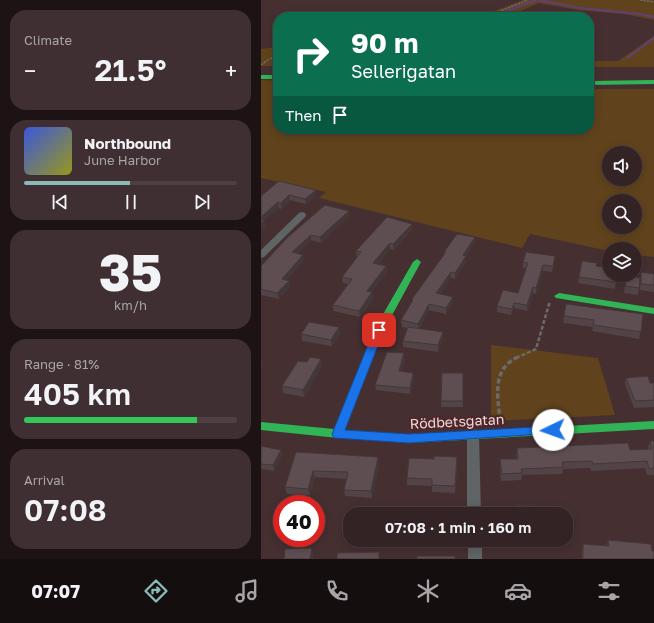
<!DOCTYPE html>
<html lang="en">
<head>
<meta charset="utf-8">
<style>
  :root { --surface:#342325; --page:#3f2f32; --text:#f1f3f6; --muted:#a9a4a7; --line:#4e4042; --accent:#8bbbb9 }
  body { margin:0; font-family:"Golos Text",sans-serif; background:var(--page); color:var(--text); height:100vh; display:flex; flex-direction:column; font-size:15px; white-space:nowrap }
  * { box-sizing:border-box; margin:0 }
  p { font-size:13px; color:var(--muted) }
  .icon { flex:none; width:22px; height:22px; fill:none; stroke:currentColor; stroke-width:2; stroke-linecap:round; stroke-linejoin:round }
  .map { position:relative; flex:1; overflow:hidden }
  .panel { display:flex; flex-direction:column; gap:10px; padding:10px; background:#1d1314; width:261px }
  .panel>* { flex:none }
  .top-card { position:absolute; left:12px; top:12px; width:321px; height:122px; border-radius:16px; box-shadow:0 2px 10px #0003,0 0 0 1px var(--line); background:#0b6e4f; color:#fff; overflow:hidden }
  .buttons { position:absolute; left:341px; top:146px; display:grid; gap:8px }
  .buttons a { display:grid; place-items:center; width:40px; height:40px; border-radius:50%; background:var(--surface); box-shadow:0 2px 10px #0003,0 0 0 1px var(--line); font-size:20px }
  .speed { position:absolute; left:12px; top:495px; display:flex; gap:8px; font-size:20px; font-weight:700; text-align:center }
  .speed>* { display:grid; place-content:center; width:52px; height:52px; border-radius:50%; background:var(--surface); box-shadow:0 2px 10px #0003,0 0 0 1px var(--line); line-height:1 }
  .speed .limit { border:6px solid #d22; background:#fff; color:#111 }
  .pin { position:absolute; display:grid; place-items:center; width:34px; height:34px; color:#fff; margin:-17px; border-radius:8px; box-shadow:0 2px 6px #0006 }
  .me { position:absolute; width:44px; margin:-22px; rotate:267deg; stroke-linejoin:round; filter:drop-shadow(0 0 3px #0008) }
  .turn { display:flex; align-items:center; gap:14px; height:84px; padding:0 12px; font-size:18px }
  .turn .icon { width:52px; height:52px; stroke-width:2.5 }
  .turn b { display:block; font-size:28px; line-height:34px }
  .then { display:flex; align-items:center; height:38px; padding:0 12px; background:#0003; gap:8px; font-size:15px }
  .big { font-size:30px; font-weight:600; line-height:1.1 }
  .panel .card { flex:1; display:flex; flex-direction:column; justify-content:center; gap:6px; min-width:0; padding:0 14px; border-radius:16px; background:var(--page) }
  .panel .dial { align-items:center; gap:0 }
  .dial b { font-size:52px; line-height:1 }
  .song { display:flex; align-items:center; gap:12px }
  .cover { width:48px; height:48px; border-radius:6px; background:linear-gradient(135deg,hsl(230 70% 55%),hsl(60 70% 35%)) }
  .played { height:4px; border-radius:2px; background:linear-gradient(90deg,var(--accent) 50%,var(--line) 50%) }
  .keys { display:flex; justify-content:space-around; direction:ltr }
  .heat { display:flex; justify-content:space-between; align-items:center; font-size:22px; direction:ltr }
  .charge { height:6px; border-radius:3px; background:linear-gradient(90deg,#34c759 81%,var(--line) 0) }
  .trip { position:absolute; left:82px; top:507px; width:230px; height:40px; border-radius:16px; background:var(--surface); box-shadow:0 2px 10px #0003,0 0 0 1px var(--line); font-weight:600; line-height:40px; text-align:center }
  .dock { display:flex; height:64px; justify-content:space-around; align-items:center; background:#150e0f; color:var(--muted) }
  .dock .icon { width:28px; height:28px }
  .dock .active { color:var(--accent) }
  .dock b { font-size:18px; color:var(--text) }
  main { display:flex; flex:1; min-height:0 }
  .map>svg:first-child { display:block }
</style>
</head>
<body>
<main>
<section class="panel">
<div class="card"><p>Climate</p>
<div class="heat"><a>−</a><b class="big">21.5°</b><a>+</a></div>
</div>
<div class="card">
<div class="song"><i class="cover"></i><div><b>Northbound</b><p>June Harbor</p></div></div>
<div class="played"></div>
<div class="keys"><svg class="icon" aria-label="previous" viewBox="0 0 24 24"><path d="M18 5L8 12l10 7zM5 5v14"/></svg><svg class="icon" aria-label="pause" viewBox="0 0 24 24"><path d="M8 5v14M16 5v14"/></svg><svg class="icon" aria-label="next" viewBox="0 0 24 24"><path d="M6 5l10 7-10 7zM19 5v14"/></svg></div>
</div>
<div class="card dial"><b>35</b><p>km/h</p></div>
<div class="card"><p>Range · 81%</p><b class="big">405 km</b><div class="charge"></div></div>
<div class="card"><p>Arrival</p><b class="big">07:08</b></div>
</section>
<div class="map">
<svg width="393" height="559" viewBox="0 0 393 559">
  <rect width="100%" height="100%" fill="#452f31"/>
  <g fill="#60431c" fill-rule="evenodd">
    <path d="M262,0H393V20L364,14L316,10L278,3L245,17H217Z"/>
    <path d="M393,36V67H328V61H357Z"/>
    <path d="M17,47V66H0V49Z"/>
    <path d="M0,80L17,81V129H328V89H393V257L374,255V249H348V251L269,234L261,248L58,198L65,192L0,178ZM348,153H374V179H348ZM348,201H374V227H348Z"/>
    <path d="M230,345L337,358L354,415L230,421Z"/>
  </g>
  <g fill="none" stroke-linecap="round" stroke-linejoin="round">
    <g stroke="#5f416a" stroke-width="2.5">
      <path d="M277,0L319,8L379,14L393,17"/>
      <path d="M231,17L275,0"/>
      <path d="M366,58L393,38"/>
    </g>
    <g stroke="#6a6a6a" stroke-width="1.5" stroke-dasharray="2.5 1" stroke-linecap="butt">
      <path d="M379,0L393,2"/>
      <path d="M224,17L267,0"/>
      <path d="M0,65L8,59L17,56"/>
    </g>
    <path stroke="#6a6a6a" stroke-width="2.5" stroke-dasharray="4 2" stroke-linecap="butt" d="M255,358L275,349L289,301"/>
    <path stroke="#6a6a6a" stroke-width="3.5" stroke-dasharray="5 2.5" stroke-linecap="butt" d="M239,421C237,397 230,369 257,357"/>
    <g fill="#5f6464" fill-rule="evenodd">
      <path d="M41,212L44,213L45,215L44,217L3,257L0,258V250L38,213Z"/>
      <path d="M212,429L217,431L218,434L220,514H206V434L207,431Z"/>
      <rect x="207" y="540" width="14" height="19"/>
    </g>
    <g fill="#30b455" fill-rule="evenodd">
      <rect x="0" y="75" width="17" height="4"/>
      <path d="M393,80V84L328,85V81Z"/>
      <path d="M156,259L160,262L123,330L84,430L148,435L393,421V429L148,443L77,438L0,430V422L73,429L113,330L152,262Z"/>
      <path d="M298,293L393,308V314L295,298L293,296Z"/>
    </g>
  </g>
  <g fill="#524346">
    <path d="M55,190V196L45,204L29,200L20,209L18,208L3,220L5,226L0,230V196Z"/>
    <path d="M88,211V216L60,243L50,240L36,254L43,260L26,280L29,287L18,299L0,295V266Z"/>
    <path d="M151,224V229L133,250L129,249L117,264L125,266L126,272L110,292H111L112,299L99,317L72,311V305L87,284L82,283L81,277L97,257L96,256L95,251Z"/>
    <path d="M214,237L213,243L205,256V262L194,279L190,278L179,294L192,297V303L185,314L168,310L158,329L182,332V339L177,352L142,347V341L147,328L141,327L140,320L151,302V299L183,255V252Z"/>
    <path d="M294,256L291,272L282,271L275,294L272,293L266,311L253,308L250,315L236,312V306L257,293L265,268H262V262Z"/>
    <path d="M380,272L393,274V292L379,290Z"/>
    <path d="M356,275L354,289L317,283L318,277Z"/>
    <path d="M365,276L378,288L377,295L363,293Z"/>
    <path d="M382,314L378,339L331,331L332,327L302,323L303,316Z"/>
    <path d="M78,327L79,334L71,346L41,341L40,334Z"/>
    <path d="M60,359L61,366L43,397L22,393L21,386L46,362Z"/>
    <path d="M144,359L140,372L152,373L153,379L149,394L115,390L114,385Z"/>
    <path d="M202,373V407H180V401Z"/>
    <path d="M365,378L389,383H393V407L373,408L364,384Z"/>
    <path d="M389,441H393V475H386L384,468L330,471L329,468L302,469L301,474L261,475L260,480L240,481L239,466V459H255L256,448L369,450L387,449V448Z"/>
    <path d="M0,446L20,450L21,455L13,471L0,469Z"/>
    <path d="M35,452L117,457L118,463L111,498L84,496L83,490L86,479L54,477L49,495L26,494L24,487Z"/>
    <path d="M196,464L194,493L171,492V486L146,485V478Z"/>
    <path d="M171,540H194V543L171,542Z"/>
    <path d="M243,540H269L268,546L243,545Z"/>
    <path d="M347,540L391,551L393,559H321V552L322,544L346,546Z"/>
  </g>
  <g fill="#423739">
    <path d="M55,190V196L45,204L44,199Z"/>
    <path d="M28,195L29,200L20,209V203Z"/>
    <path d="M17,202L18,208L3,220L5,226L0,230V217Z"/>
    <path d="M88,211V216L60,243L59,237Z"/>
    <path d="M151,224V229L133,250L132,244Z"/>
    <path d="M50,235V240L32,258L31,252Z"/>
    <path d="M214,237L213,243L202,261V255Z"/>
    <path d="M129,243V249L113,269L112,263Z"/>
    <path d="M42,255L43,260L22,285L21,279Z"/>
    <path d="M205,256V262L194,279V273Z"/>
    <path d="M282,265V271L275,294V288Z"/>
    <path d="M125,266L126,272L107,297L106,291Z"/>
    <path d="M190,272V278L175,299V293Z"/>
    <path d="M28,281L29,287L18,299L16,293Z"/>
    <path d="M272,287V293L266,311V305Z"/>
    <path d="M111,292L112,299L99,317L98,311Z"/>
    <path d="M192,297V303L185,314V308Z"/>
    <path d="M253,303V308L250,315L251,309Z"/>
    <path d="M168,304V310L157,330V324Z"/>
    <path d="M78,327L79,334L71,346L70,340Z"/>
    <path d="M182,332V339L177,352V345Z"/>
    <path d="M143,353L144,359L138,377V371Z"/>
    <path d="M60,359L61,366L43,397L42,390Z"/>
    <path d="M1,360L2,367L0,370V361Z"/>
    <path d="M152,373L153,379L149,394V388Z"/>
    <path d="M20,450L21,455L13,471L12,465Z"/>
    <path d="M117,457L118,463L111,498L110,491Z"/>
    <path d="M52,471L54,477L49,495L47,489Z"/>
    <path d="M51,548L52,555V559H49Z"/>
  </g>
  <g fill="#5f4e51" stroke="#423739">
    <path d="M18,181L55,190L44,199L28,195L20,203L17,202L0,217V196Z"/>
    <path d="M64,205L88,211L59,237L50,235L31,252L42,255L21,279L28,281L16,293L0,289V270L1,269H0V266L26,238Z"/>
    <path d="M126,217L151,224L132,244L129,243L112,263L125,266L106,291L111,292L98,311L72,305L91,279L81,277L100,252L95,251Z"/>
    <path d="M0,219L3,220L0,223Z"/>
    <path d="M196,234L214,237L202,255L205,256L194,273L190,272L175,293L192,297L185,308L168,304L157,324L140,320L152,300L151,299L185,252H183Z"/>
    <path d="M265,252L294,256L292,266L282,265L275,288L272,287L266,305L253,303L251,309L236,306L242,290L257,293L267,263L262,262Z"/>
    <path d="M321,261L336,263L335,266L348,268V275H356L355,282L318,277Z"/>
    <path d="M380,272L393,274V285L380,284Z"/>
    <path d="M365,276L379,278L378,288L364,286Z"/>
    <path d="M305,304L382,314L380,332L332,325L333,320L303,316Z"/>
    <path d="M48,322L78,327L70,340L40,334Z"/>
    <path d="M147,327L182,332L177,345L142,341Z"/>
    <path d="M126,352L143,353L138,371L152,373L149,388L114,385Z"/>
    <path d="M49,357L60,359L42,390L21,386L37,361L46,362Z"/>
    <path d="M181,373H202V401H180Z"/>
    <path d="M387,376L389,383H393V400L374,401L365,378Z"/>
    <path d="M389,441H393V468L388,469L386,461L332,464L331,461L301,462L302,467L260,469L261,473L241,474L239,459H257L256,448L367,443L369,450L391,449Z"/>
    <path d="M0,446L20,450L12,465L0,464Z"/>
    <path d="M35,452L117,457L110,491L83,490L87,472L52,471L47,489L24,487Z"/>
    <path d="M173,456L196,457L194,486L171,485V479L146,478L148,458L173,459Z"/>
    <path d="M256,505L277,506V514H256Z"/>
    <path d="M347,540L390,544L391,551H393V559H322V544L348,546Z"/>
    <path d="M51,548L49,559H23L24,549Z"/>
    <path d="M118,552V559H76V553Z"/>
    <rect x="156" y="556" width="38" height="3"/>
  </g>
  <path fill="#1a73e8" stroke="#114b97" d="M118,327L123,330L84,430L148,434L292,426L296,427L297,430L296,433L148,443L73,438L71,434L113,330Z"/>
  <g text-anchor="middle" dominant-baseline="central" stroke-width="4" stroke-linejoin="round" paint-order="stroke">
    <g font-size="14" fill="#f2d8d9" stroke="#4d272a">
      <text transform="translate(196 421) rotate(-3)">Rödbetsgatan</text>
    </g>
  </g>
</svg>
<div class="buttons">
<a><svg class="icon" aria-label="sound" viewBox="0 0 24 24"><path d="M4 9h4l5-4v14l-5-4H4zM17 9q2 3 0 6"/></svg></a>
<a><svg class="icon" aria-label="search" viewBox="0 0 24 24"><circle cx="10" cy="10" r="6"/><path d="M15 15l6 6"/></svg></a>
<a><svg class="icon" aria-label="layers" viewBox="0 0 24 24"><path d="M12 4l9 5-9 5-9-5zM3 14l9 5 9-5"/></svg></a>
</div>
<div class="speed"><div class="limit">40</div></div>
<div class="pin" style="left:118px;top:330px;background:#d93025"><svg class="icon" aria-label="arrive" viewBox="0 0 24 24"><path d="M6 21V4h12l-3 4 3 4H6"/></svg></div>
<svg class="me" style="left:292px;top:430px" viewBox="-20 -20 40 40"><circle r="19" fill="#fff"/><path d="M0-13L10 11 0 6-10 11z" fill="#1a73e8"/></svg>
<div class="trip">07:08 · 1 min · 160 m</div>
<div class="top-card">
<div class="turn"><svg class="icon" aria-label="right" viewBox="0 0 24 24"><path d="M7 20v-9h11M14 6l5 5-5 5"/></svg><div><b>90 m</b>Sellerigatan</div></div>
<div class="then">Then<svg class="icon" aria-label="arrive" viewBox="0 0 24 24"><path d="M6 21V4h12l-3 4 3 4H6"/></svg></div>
</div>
</div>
</main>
<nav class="dock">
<b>07:07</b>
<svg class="icon active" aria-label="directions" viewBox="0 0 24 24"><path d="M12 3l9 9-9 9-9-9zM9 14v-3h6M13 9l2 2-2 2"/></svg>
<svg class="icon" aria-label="music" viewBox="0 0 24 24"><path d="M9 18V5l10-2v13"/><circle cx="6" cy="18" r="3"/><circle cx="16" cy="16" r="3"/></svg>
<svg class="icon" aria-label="phone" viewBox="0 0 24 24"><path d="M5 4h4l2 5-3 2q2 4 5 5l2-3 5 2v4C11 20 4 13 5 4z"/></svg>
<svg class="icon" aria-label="climate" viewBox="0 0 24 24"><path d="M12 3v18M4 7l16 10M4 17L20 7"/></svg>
<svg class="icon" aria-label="car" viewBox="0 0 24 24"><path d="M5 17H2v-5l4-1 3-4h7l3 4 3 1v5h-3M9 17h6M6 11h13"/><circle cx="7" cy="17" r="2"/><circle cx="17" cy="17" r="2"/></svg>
<svg class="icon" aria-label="filters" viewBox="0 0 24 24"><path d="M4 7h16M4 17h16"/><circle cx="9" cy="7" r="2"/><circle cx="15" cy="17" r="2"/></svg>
</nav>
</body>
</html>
